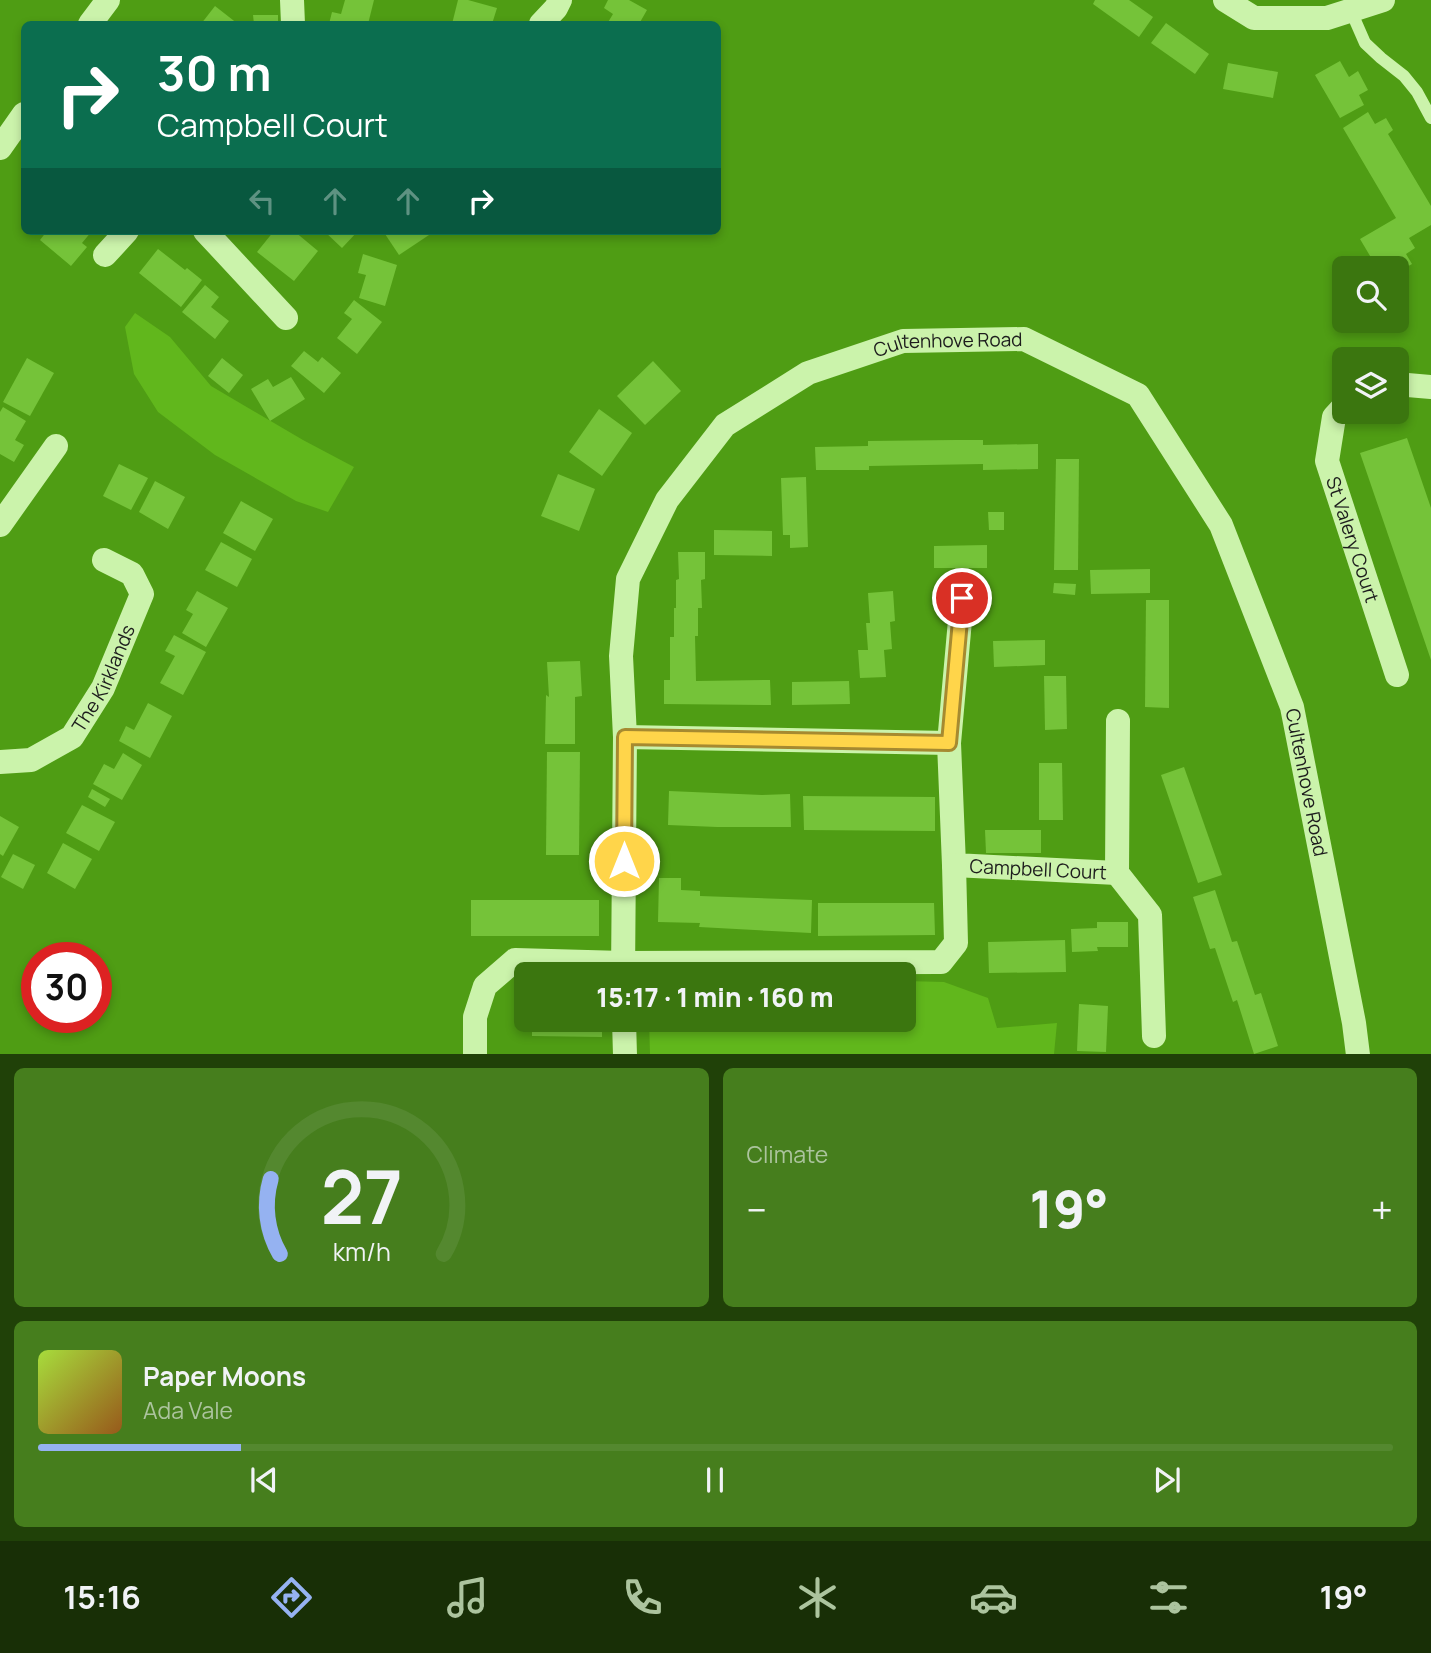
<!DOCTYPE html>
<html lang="en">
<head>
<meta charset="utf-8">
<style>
  :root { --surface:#3b760f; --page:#467e1d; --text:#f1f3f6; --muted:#acc49e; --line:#54882f; --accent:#95b2f1 }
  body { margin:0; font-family:Manrope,sans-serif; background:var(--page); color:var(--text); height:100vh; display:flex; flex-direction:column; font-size:26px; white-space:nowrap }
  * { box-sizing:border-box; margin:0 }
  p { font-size:23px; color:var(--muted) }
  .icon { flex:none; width:38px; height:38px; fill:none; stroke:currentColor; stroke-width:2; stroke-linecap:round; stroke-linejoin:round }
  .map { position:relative; height:1054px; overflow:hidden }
  .details { display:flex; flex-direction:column; gap:14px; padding:14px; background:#204108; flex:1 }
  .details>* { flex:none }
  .hud { position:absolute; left:21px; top:21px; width:700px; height:214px; border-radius:10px; box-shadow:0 4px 10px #0003; background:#0b6e4f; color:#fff; overflow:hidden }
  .controls { position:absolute; left:1332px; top:256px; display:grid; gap:14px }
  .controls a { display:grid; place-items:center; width:77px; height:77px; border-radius:10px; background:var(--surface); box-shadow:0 4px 10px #0003; font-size:35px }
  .speed { position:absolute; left:21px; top:942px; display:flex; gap:14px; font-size:35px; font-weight:700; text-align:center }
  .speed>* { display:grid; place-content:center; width:91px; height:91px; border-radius:50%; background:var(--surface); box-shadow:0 4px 10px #0003; line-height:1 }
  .speed .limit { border:10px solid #d22; background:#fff; color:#111 }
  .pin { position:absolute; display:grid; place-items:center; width:60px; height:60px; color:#fff; margin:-30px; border:4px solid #fff; border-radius:50%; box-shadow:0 2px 7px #0007 }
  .me { position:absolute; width:77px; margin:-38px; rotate:0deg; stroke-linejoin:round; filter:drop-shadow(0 0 5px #0008) }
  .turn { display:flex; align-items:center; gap:24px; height:147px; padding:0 21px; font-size:32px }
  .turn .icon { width:91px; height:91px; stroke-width:2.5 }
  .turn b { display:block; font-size:49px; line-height:60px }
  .lanes { display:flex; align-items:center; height:66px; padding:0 21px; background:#0003; justify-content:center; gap:35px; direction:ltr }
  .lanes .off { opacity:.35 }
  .big { font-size:52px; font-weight:800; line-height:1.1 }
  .details .card { flex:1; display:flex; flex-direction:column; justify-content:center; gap:10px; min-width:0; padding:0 24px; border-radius:10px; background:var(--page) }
  .details .dial { align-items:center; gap:0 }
  .dial svg { height:182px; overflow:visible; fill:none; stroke:var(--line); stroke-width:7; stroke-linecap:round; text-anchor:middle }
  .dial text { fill:var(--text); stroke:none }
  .song { display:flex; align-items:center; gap:21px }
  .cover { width:84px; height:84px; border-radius:10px; background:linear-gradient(135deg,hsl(80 70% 55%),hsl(30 70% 35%)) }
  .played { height:7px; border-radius:4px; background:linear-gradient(90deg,var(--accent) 15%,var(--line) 15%) }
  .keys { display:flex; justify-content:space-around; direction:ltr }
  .heat { display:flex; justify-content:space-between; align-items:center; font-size:38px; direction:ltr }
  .details .tiles { flex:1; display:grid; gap:14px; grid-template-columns:1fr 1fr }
  .card:last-child { grid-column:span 2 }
  .trip { position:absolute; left:514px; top:962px; width:402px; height:70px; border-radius:10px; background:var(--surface); box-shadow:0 4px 10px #0003; font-weight:800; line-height:70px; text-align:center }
  .tab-bar { display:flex; height:112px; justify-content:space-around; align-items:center; background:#182f06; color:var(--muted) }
  .tab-bar .icon { width:49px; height:49px }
  .tab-bar .active { color:var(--accent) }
  .tab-bar b { font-size:32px; color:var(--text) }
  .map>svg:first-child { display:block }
</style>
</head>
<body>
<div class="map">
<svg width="1431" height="1055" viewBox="0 0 1431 1055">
  <rect width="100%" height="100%" fill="#4f9d14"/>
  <g fill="#61b71c">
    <path d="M135,313L170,337L211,386L303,440L354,467L328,512L296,501L215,455L158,412L134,374L125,327Z"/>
    <path d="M905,981L944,982L988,998L997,1028L1057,1023L1054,1054H650L649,1020H905Z"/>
  </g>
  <g fill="#75c339">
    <path d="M345,0H374L368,24H329L332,12L341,14Z"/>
    <path d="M458,0H468L497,8L492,24H452Z"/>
    <path d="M608,0H629L647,10L639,24H607L613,14L604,8Z"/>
    <path d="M1095,0H1129L1153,17L1139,37L1093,4Z"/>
    <path d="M215,6L238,24H201Z"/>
    <path d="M253,15H278V24H254Z"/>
    <path d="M1166,23L1209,54L1195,74L1151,43Z"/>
    <path d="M1340,61L1349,77L1358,71L1368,90L1359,95L1364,105L1340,118L1315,75Z"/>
    <path d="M1228,63L1278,72L1273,98L1223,89Z"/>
    <path d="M1368,112L1375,124L1386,118L1393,130L1388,134L1431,206V225L1409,238L1415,248L1406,254L1412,264L1396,273V268H1386L1382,262L1376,266L1360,239L1396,218L1343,128Z"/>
    <path d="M47,231H92L82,243L87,247L71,266L40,240Z"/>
    <path d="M274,231H294L318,251L294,281L257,252Z"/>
    <path d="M324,231H358L342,248Z"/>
    <path d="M383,231H431L432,233L399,255Z"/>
    <path d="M158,249L185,270L187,268L202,280L181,307L139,273Z"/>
    <path d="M363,254L397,265L385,306L359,298L366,275L358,273Z"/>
    <path d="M205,285L219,297L211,307L229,321L215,339L182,312Z"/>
    <path d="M354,300L382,322L357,354L337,338L352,319L344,313Z"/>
    <path d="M304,351L318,362L322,357L341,373L324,393L291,366Z"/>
    <path d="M27,358L54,373L30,416L3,402Z"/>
    <path d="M222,358L243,375L229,393L208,376Z"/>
    <path d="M653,361L681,391L645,425L617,396Z"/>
    <path d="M291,377L305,399L270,421L251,389L268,379L273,387Z"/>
    <path d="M3,407L26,421L15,440L24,445L14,462L0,454V412Z"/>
    <path d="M599,409L632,433L602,476L569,452Z"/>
    <path d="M1407,438L1431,508V660L1360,453Z"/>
    <path d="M955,440H983V445L1038,444V469L983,470V464L869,466V470H816L815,447L868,446V441Z"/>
    <path d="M1056,459H1079L1078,570H1054Z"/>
    <path d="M119,464L148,478L131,510L103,496Z"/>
    <path d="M558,474L595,489L579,531L541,516Z"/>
    <path d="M806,477L808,547L790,548V535H783L781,478Z"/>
    <path d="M155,481L185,497L168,529L139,512Z"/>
    <path d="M241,501L273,519L255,551L223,533Z"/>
    <path d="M988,512H1004V530H989Z"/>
    <path d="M714,530L772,531V556L714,555Z"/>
    <path d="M221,542L252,559L237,587L205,570Z"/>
    <path d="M987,545V568H934V546Z"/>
    <path d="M678,552H705V579L701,580L702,608H698V636H695L696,681L770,680L771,705L664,704V680H670V637H674V608H676V580L679,579Z"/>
    <path d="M1150,569V593L1091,594L1090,570Z"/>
    <path d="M1054,583L1076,584L1075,595L1053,593Z"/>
    <path d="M197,591L228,608L206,647L182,633L193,614L186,610Z"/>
    <path d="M893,591L895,621L890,622L892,649L884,650L886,677L860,678L858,650H868L866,623H870L868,593Z"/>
    <path d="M1146,600H1169V708L1145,707Z"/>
    <path d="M174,635L206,652L183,695L160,683L175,656L165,651Z"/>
    <path d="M1045,640V665L994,667L993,641Z"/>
    <path d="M580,661L582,696L575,697V744H545L546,695L549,697L547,662Z"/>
    <path d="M1044,676H1066L1067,729L1045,730Z"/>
    <path d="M849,681L850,704L792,705V682Z"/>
    <path d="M148,703L172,716L150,758L119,741L126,726L134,730Z"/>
    <path d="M547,752H580L579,855H546Z"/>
    <path d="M123,753L142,765L122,800L93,784L104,764L114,769Z"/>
    <path d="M1039,763H1062L1063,820H1039Z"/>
    <path d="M1184,767L1222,875L1198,883L1161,775Z"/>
    <path d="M92,789L110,799L105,807L88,797Z"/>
    <path d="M669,791L762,795L790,794L791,827H717L668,825Z"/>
    <path d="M803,796L935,797V831L804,830Z"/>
    <path d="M82,805L115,822L99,851L66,833Z"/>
    <path d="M0,816L19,827L3,856L0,854Z"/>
    <path d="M985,830H1041V853H986Z"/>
    <path d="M63,843L92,859L75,889L47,873Z"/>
    <path d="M13,854L35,865L23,889L1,877Z"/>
    <path d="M659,878H681V890L700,891V896L812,900L811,933L699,927L700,923L658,922Z"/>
    <path d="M1215,890L1232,942L1237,941L1255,995L1261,993L1278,1046L1254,1054L1237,1000L1233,1002L1215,948L1210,949L1193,897Z"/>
    <rect x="471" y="900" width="128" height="36"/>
    <path d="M818,903H934L935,935L818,936Z"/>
    <path d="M1097,922H1128V947H1097L1098,951L1072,952L1071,929L1097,928Z"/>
    <path d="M1065,940L1066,972L989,973L988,942Z"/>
    <path d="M1079,1004L1108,1006L1106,1052L1077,1051Z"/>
    <path d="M532,1020H602V1037L532,1036Z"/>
  </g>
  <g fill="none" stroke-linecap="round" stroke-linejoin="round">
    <path stroke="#cbf3ab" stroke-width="12" d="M1351,11L1365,43L1381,58L1404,76L1417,92L1431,118"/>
    <g stroke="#cbf3ab" stroke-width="24">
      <path d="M292,0L293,24"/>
      <path d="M1225,0L1254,18H1327L1383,0"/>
      <path d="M90,24L108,0"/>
      <path d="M541,24L556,8L560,0"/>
      <path d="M0,148L24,114"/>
      <path d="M205,231L286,318"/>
      <path d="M105,255L127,231"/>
      <path d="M1396,384L1431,387"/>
      <path id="s1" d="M1344,406L1334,417L1327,461L1397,675"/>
      <path d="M0,525L56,446"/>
      <path id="s2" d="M962,598L949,743L954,865L1117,873"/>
      <path d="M1118,721L1117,873L1150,915L1154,1036"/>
      <path d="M625,737L949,743"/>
      <path id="s3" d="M0,762L31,760L72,737L103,688L142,594L132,574L104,560"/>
      <path id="s4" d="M623,975L625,737L621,656L628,579L667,500L725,425L808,373L903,341L1024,339L1138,395L1221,525L1292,707L1354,1023L1358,1055"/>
      <path d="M624,1020L625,1055"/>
      <path d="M475,1055V1017L485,986L515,960L623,963L941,962L956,943L954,865"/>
    </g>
  </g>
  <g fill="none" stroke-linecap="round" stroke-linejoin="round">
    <g stroke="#a68a30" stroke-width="18">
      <path id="route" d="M624,861L625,737L949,743L962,598"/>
    </g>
    <use href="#route" stroke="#ffd54a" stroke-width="12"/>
  </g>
  <g text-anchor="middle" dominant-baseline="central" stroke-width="5" stroke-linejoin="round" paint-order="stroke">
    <g font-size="19" fill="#1d1d1d" stroke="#4f9d14">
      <text stroke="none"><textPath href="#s4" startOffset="822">Cultenhove Road</textPath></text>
      <text stroke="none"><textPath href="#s1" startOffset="142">St Valery Court</textPath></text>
      <text stroke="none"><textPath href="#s3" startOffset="145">The Kirklands</textPath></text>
      <text stroke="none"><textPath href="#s4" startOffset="1452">Cultenhove Road</textPath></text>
      <text stroke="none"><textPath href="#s2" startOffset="352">Campbell Court</textPath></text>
    </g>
  </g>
</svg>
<div class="controls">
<a><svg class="icon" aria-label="search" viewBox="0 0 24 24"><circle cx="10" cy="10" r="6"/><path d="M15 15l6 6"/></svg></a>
<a><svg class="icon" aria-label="layers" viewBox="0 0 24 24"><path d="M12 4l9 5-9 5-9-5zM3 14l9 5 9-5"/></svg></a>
</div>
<div class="speed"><div class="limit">30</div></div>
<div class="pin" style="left:962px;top:598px;background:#d93025"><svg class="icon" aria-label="arrive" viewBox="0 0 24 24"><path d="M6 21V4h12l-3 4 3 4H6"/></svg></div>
<svg class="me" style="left:624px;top:861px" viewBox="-20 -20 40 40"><circle r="17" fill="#ffd54a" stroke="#fff" stroke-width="3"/><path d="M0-11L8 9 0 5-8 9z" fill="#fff"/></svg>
<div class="trip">15:17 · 1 min · 160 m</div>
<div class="hud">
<div class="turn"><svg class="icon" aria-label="right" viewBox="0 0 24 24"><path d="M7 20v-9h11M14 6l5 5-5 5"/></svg><div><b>30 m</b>Campbell Court</div></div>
<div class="lanes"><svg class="icon off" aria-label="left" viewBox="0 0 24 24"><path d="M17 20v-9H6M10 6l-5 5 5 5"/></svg><svg class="icon off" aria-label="ahead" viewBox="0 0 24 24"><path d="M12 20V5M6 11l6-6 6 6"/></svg><svg class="icon off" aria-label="ahead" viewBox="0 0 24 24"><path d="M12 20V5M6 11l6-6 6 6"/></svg><svg class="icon" aria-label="right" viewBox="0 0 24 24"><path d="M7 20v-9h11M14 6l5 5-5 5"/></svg></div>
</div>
</div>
<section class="details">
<div class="tiles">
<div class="card dial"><svg viewBox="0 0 100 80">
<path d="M14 69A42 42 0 1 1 86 69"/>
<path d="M14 69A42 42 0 0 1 10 36" stroke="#95b2f1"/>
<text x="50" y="56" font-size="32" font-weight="700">27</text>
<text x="50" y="72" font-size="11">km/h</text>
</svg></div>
<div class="card"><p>Climate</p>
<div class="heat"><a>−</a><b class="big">19°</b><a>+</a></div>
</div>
<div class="card">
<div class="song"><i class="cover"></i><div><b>Paper Moons</b><p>Ada Vale</p></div></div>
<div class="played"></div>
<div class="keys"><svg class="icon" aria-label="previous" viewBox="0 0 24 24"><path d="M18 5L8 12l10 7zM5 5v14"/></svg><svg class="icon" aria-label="pause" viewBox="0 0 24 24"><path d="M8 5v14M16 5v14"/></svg><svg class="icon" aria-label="next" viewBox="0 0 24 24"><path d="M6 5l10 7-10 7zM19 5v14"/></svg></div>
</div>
</div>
</section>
<nav class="tab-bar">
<b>15:16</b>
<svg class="icon active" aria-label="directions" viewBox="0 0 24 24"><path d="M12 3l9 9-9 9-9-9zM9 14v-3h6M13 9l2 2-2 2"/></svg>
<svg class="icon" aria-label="music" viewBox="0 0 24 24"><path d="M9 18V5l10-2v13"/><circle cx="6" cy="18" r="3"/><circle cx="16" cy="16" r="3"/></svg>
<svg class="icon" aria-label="phone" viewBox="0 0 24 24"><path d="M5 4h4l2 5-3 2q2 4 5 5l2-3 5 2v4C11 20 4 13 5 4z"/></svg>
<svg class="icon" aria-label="climate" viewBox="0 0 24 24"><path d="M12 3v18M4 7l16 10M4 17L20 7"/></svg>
<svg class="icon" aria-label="car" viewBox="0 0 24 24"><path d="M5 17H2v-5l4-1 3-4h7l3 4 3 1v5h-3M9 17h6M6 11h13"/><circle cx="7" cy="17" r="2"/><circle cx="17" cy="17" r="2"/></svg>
<svg class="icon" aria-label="filters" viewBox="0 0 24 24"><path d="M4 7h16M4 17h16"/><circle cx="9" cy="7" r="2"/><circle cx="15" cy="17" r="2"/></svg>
<b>19°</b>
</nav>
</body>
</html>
